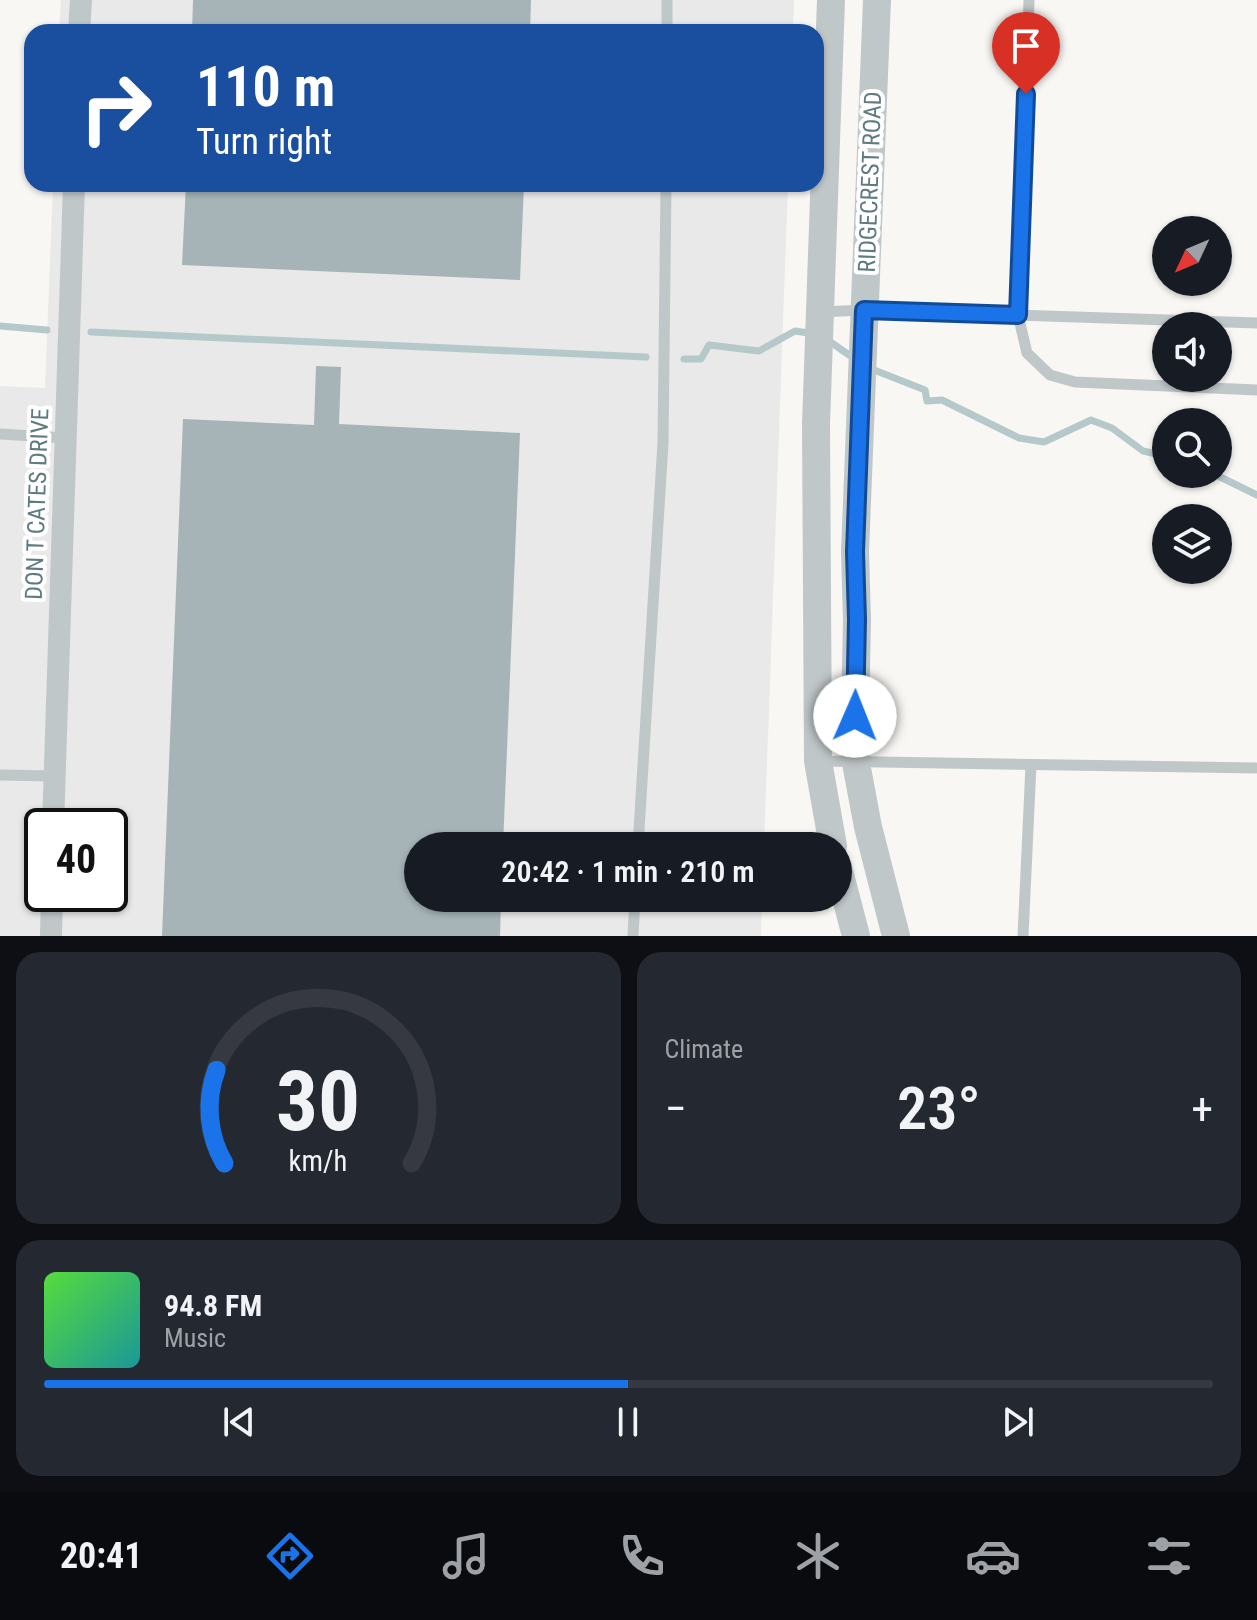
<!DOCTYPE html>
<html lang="en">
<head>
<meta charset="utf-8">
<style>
  :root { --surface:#171b24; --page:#242831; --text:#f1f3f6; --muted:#9ea1a6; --line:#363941; --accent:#1a73e8 }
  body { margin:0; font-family:"Roboto Condensed",sans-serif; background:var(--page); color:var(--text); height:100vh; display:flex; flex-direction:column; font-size:30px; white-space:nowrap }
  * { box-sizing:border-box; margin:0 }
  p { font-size:26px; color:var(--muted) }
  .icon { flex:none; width:44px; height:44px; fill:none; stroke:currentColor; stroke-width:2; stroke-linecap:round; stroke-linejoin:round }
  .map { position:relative; height:936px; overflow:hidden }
  .drawer { display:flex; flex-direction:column; gap:16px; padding:16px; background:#0d0f14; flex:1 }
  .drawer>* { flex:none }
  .hud { position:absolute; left:24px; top:24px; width:800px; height:168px; border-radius:24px; box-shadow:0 2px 6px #0004; background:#1a4fa0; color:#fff; overflow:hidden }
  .needle { width:52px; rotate:226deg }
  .fabs { position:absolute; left:1152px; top:216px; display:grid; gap:16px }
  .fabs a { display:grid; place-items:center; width:80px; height:80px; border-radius:50%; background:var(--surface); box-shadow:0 2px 6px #0004; font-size:40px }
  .speed { position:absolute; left:24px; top:808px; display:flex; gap:16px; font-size:40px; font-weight:700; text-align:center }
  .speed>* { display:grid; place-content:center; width:104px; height:104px; border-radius:50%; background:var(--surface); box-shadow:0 2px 6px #0004; line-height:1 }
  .speed .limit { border:4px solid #111; border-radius:12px; background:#fff; color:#111 }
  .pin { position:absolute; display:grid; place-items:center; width:68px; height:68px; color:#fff; margin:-82px -34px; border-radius:50% 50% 50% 0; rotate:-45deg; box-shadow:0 0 8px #0007 }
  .pin .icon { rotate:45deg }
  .me { position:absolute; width:88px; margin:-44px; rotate:1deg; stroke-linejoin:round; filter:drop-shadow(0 0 6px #0008) }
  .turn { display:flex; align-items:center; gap:28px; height:168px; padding:0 40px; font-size:36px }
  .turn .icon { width:104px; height:104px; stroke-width:2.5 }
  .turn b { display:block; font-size:56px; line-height:68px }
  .big { font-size:60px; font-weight:600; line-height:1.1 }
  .drawer .card { flex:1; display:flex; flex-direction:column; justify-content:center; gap:12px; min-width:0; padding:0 28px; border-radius:24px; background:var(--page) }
  .drawer .dial { align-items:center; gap:0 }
  .dial svg { height:208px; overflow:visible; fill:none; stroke:var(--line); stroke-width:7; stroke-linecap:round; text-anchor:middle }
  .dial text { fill:var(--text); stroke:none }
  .song { display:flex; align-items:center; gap:24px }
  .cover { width:96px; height:96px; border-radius:12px; background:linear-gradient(135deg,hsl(110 70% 55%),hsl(180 70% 35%)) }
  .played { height:8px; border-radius:4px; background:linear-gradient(90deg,var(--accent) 50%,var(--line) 50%) }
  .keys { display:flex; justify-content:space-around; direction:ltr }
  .heat { display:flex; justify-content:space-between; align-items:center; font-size:44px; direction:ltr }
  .drawer .tiles { flex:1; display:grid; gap:16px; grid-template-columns:1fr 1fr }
  .card:last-child { grid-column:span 2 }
  .trip { position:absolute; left:404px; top:832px; width:448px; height:80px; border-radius:40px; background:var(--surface); box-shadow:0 2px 6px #0004; font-weight:600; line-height:80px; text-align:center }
  .tab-bar { display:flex; height:128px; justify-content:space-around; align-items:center; background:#090b0e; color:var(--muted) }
  .tab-bar .icon { width:56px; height:56px }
  .tab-bar .active { color:var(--accent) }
  .tab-bar b { font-size:36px; color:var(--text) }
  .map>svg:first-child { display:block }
</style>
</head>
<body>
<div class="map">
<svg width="1257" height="936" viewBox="0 0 1257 936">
  <rect width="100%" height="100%" fill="#f8f7f4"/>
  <g fill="#e8e9e8" fill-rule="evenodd">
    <path d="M61,0H794L793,32H59Z"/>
    <path d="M53,184H788L764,846H418V898H762L761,936H0V386L45,388ZM42,826H110V894H42Z"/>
  </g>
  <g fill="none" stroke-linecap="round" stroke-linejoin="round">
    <g stroke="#b6c9ca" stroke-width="7">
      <path d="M0,326L47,330"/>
      <path d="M91,332L646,357"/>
      <path d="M826,339L855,359"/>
      <path d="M684,359H701L709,345L759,351L795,331L815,334"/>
      <path d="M869,368L925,390L927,401L942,400L1019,438L1044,442L1091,420L1112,428L1143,451L1166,456"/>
      <path d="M1214,474L1257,495"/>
    </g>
  </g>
  <g fill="#a6b4b7">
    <path d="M193,0H531L530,32H192Z"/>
    <path d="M186,184H524L520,280L182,265Z"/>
    <path d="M316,366L341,367L339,424L520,433L503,846H418V898H501L500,936H162L183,419L314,425Z"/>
  </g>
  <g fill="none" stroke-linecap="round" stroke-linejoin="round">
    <g stroke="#c0c7c9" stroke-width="11">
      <path d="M1029,0L1018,315L1027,353L1050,375L1075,382L1257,390"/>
      <path d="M667,32V0"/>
      <path d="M820,312L864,310L1257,323"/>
      <path d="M0,434L66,438"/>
      <path d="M819,761L1257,768"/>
      <path d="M0,775L54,776"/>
      <path d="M638,846L663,443L666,184"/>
      <path d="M633,936L635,898"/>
      <path d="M1023,936L1031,765"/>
    </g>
    <g stroke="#c0c7c9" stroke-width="22">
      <path d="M79,32L81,0"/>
      <path d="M53,826L74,184"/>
      <path d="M51,936L52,894"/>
    </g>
    <g stroke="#c0c7c9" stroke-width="28">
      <path d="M831,0L816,424L818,761L833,846"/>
      <path d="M877,0L855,552L857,620L855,716L856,763L868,827L896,936"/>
      <path d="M838,867L856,936"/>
    </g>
  </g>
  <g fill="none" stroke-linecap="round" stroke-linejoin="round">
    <g stroke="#114b97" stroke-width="20">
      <path id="route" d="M855,716L857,620L855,552L864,310L1018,315L1026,94"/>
    </g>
    <use href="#route" stroke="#1a73e8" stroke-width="14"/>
  </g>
  <g text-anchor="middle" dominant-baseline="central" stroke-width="8" stroke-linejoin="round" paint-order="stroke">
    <g font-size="24" fill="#607a82" stroke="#fff">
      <text transform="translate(870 182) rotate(-88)">RIDGECREST ROAD</text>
      <text transform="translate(37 504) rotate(-88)">DON T CATES DRIVE</text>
    </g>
  </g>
</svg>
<div class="fabs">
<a><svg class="needle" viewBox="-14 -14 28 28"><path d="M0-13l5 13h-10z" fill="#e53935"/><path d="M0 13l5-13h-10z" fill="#9ea1a6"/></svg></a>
<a><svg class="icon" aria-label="sound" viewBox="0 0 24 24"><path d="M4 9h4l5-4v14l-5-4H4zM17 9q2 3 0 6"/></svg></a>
<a><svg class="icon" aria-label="search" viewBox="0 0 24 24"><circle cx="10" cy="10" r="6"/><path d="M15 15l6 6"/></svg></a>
<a><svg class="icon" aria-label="layers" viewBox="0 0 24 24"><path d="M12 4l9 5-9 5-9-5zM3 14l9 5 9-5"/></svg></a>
</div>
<div class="speed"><div class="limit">40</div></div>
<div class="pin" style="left:1026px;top:94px;background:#d93025"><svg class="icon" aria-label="arrive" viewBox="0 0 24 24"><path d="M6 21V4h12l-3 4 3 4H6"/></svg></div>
<svg class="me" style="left:855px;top:716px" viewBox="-20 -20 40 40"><circle r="19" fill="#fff"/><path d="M0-13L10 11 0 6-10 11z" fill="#1a73e8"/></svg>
<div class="trip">20:42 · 1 min · 210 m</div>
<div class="hud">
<div class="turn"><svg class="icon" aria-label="right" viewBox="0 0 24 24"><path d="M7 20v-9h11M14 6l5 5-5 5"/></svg><div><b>110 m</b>Turn right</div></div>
</div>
</div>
<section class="drawer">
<div class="tiles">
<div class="card dial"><svg viewBox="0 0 100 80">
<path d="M14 69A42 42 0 1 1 86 69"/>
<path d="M14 69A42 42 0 0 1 11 33" stroke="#1a73e8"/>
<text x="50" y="56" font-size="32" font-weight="700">30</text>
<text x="50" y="72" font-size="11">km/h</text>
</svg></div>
<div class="card"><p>Climate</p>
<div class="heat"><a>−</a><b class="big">23°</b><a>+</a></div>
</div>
<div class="card">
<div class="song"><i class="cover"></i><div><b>94.8 FM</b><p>Music</p></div></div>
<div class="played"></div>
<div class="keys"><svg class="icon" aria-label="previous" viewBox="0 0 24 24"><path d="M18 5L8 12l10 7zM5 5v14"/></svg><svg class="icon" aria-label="pause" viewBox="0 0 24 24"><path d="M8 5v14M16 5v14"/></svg><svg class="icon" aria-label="next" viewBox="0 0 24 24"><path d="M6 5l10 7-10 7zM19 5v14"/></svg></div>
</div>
</div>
</section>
<nav class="tab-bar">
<b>20:41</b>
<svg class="icon active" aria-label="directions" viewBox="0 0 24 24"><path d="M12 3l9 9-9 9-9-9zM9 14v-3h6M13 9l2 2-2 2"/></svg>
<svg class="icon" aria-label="music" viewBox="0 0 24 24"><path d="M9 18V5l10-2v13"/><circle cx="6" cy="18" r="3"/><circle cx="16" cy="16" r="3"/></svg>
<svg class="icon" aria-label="phone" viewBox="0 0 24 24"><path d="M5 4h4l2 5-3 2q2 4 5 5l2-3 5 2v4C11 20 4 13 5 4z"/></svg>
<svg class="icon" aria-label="climate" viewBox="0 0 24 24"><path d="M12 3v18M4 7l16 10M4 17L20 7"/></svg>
<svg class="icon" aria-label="car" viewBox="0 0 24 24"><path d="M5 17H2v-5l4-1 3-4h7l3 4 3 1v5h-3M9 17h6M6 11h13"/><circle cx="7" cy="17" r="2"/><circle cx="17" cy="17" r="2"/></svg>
<svg class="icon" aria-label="filters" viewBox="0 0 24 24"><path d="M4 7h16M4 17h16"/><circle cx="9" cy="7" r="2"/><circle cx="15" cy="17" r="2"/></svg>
</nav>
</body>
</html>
